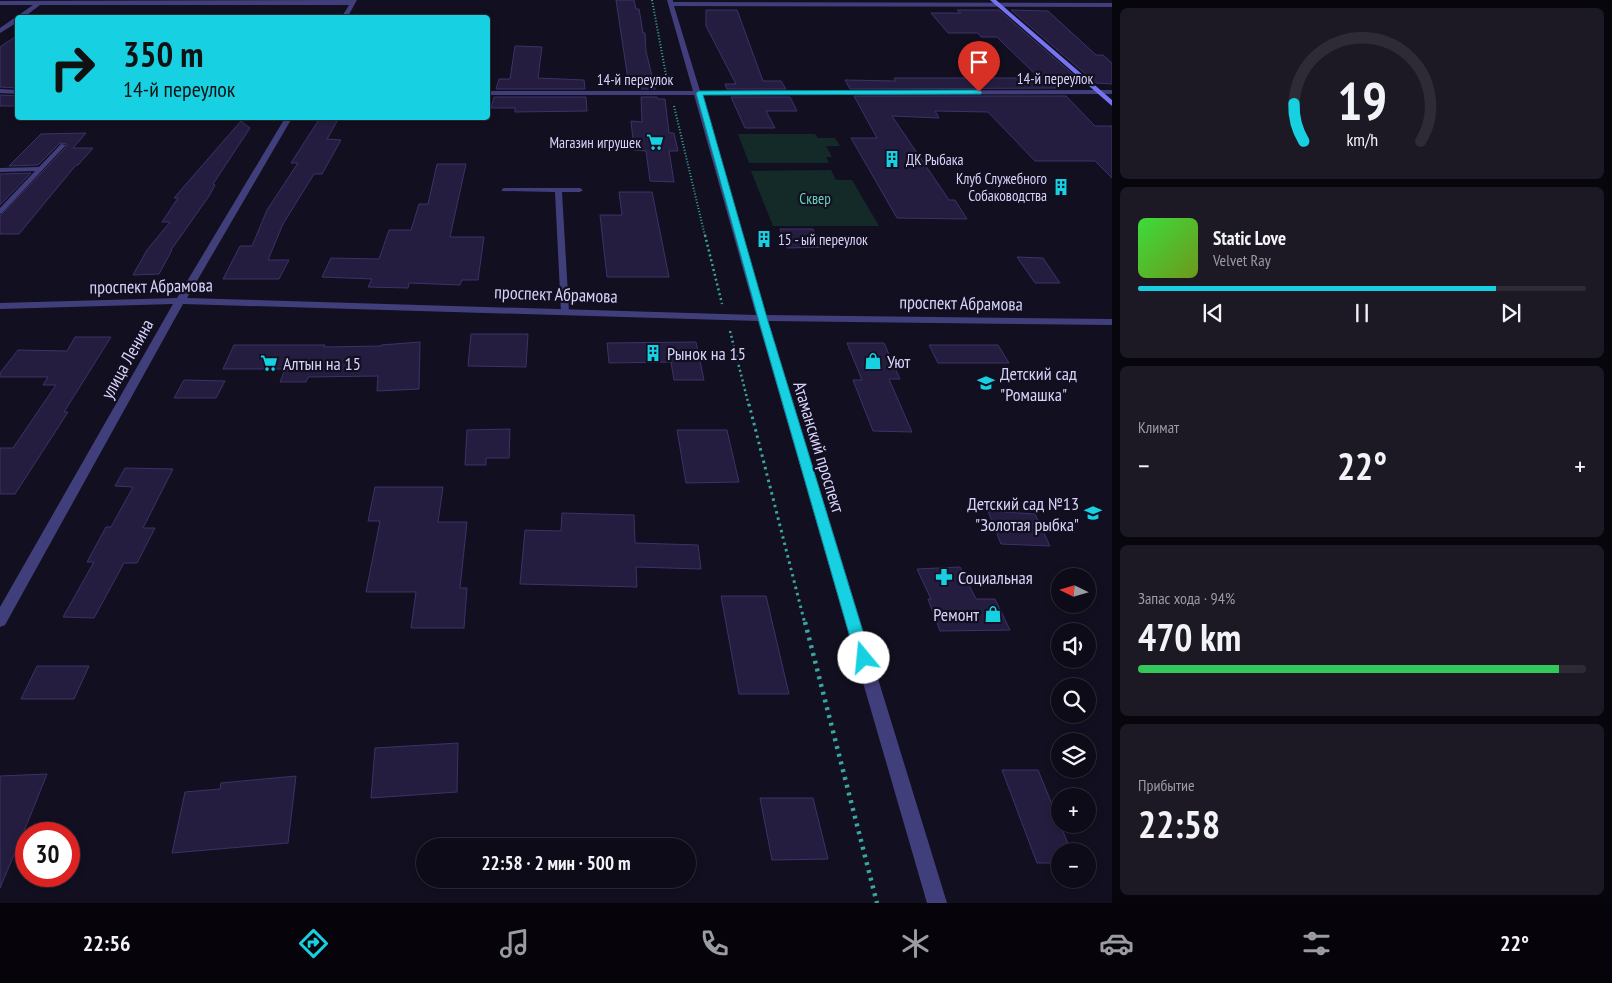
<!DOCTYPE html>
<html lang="ru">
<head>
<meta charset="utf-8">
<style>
  :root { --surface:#0e0b18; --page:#1c1925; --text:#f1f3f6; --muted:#9b9ba2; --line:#2e2b37; --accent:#17d1e3 }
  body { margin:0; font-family:"PT Sans Narrow",sans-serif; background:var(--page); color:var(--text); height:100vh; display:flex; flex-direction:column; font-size:19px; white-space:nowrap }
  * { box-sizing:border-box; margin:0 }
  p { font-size:16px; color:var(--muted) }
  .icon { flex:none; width:28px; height:28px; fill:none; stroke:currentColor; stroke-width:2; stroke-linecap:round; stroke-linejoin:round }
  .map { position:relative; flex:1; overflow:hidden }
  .details { display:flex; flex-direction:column; gap:8px; padding:8px; background:#08060d; width:500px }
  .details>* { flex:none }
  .top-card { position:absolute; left:15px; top:15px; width:475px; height:105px; border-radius:5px; box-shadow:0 2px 8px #0003,0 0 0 1px var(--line); background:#17d1e3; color:#111; overflow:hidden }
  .needle { width:32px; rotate:275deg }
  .controls { position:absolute; left:1051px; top:568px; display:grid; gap:10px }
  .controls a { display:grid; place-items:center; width:45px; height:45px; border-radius:50%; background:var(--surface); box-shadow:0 2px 8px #0003,0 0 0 1px var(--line); font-size:25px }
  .speed { position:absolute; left:15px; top:822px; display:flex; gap:10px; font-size:25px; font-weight:700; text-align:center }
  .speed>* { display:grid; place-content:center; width:65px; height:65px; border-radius:50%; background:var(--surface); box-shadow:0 2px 8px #0003,0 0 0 1px var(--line); line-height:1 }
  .speed .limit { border:8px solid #d22; background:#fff; color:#111 }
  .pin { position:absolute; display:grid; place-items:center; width:42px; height:42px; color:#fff; margin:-51px -21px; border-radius:50% 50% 50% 0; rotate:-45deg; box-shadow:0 0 5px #0007 }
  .pin .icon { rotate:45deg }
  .me { position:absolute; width:55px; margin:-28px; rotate:343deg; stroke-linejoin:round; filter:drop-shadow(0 0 4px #0008) }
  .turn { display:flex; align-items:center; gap:18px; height:105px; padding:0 25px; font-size:22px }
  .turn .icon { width:65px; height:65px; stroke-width:2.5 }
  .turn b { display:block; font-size:35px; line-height:42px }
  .big { font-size:38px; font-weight:700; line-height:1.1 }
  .details .tile { flex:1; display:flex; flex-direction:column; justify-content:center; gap:8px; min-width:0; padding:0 18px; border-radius:8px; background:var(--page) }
  .details .dial { align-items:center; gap:0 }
  .dial svg { height:130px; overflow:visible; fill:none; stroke:var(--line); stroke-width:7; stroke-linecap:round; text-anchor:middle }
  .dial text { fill:var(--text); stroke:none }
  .song { display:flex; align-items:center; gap:15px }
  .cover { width:60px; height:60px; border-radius:8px; background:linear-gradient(135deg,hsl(120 70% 55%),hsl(80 70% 35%)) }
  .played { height:5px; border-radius:2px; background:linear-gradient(90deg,var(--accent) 80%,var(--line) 80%) }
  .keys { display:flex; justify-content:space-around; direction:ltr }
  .heat { display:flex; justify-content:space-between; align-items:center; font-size:28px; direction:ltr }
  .charge { height:8px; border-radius:4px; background:linear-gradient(90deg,#34c759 94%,var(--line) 0) }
  .trip { position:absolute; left:416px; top:838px; width:280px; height:50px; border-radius:25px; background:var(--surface); box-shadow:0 2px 8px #0003,0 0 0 1px var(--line); font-weight:700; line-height:50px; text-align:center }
  .tab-bar { display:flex; height:80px; justify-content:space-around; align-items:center; background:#06040a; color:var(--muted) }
  .tab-bar .icon { width:35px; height:35px }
  .tab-bar .on { color:var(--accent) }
  .tab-bar b { font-size:22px; color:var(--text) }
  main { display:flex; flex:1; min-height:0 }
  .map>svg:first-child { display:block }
</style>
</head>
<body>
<main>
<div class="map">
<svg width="1112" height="903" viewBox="0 0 1112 903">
  <rect width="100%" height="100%" fill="#120f20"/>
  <g fill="#132a29">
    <path d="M738,134H815L818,138H835L840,146H826L832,157H826L829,163H749Z"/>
    <path d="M831,170L836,180H852L879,226H773L751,171Z"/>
  </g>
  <g fill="#241d3f" stroke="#3c3269">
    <path d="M616,0H634L636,9H639L643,33H645L646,51L655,89H640V86H629Z"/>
    <path d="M706,10H737L763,81H781L786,89H727L725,84H736L706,26Z"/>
    <path d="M957,10H999L1083,83H1054L1059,88L850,89L845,80L896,81L894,78H1039L997,37H981L978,33H948L931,13H961Z"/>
    <path d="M1011,10L1048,11L1096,55H1103L1112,63V84L1096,83Z"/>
    <path d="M18,35V88L0,87V47Z"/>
    <path d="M515,46L542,47L538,78L584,80L585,89H496L499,79H510Z"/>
    <path d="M0,95L18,96V106H0Z"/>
    <path d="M854,96H1066L1095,126H1112V178L1095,161H1035L988,112L935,111L939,118L892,116L949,200H955L967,219L897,218L851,138H877Z"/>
    <path d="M494,97H586L587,111L515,112V108H491Z"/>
    <path d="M641,97H657L658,99H665L669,133H674L678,151H669L674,182L650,181L646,151L634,150L631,121L642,122Z"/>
    <path d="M731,97H790L797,111H766L775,128H745Z"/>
    <path d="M320,118H339L327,139L341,140L322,174H314L283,224L268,260H289L279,279H223L240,246H252L267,210L298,163H291Z"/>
    <path d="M241,121L250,128L213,184L215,185L209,196L171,250H172L159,274L133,275L147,250L170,222H162L178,198H174Z"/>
    <path d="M86,133L73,148H93L78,165H76L19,234H0V216L67,146V144L60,143L38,165L9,166L41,134Z"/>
    <path d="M437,164H466L450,237H484L478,280H462L460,285L409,283L408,288L368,287L372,279L322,277L331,258L379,259L389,230H411L419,204H428Z"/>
    <path d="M31,173L0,205V174Z"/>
    <path d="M619,192H652L669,277H607L600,215H622Z"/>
    <path d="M780,229H813L822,247L787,248Z"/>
    <path d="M1017,257L1043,258L1060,283H1035Z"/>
    <path d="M471,334H528L526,367L468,366Z"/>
    <path d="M75,337H111L64,412H68L15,494H0V448H13L56,385H43L48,377H0V373L18,350L67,351Z"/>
    <path d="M420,342L419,389L377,391L378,376L308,377L306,382H280L285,369H223L234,345H325L324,347L381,346V345Z"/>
    <path d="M696,342L704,380H674L671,362L609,363L607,343Z"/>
    <path d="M847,343H884L900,379H889L912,432L873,431L853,380H862Z"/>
    <path d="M929,345H998L1009,363H938Z"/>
    <path d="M184,380L225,381L216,398H174Z"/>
    <path d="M510,429L509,458H486V465H465L467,430Z"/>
    <path d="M677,430H727L739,482L686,483Z"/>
    <path d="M125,468L173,469L143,528H155L137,563H124L94,618L63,617L94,562H87L106,527H111L133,487L115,486Z"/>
    <path d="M375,487H443L438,522H467L460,588H467L464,628H411L416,592H366L380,521H368Z"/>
    <path d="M988,511L1035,514L1050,546L1001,544Z"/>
    <path d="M562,513L634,515L635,543L698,545L701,569L636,567L637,587L520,584L525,530L561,531Z"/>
    <path d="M960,567L976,599H995L1010,630L940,631L928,599H931L917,569Z"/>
    <path d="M721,596H766L789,694H739Z"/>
    <path d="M37,666H89L74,699H21Z"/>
    <path d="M458,743L457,792L371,798L375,748Z"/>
    <path d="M1002,770H1038L1071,851H1060V863H1037Z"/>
    <path d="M47,774L29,819L0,888V776Z"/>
    <path d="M296,776L288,843L172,853L185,792L220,789L221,783Z"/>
    <path d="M760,798H813L828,859L772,860Z"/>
  </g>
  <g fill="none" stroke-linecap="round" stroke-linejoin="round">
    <g stroke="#3aa79f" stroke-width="2" stroke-dasharray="1 2" stroke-linecap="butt">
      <path d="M652,0L667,80"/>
      <path d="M674,106L705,236"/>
    </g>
    <g stroke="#3aa79f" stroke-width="2.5" stroke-dasharray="2 3" stroke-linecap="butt">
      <path d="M705,235L722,304"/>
      <path d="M730,331L749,406"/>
    </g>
    <path stroke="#3aa79f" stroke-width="3" stroke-dasharray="2.5 4" stroke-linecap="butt" d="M749,404L805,624"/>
    <path stroke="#3aa79f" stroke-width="4.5" stroke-dasharray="3 5" stroke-linecap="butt" d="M805,622L877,903"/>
    <g fill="#413f7b" fill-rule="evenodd">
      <path d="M61,144L66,145L2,213L0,214V208L35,171L0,172V168L39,167Z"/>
      <path d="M504,188H580L583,190L580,192H562L569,312L568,314H565L561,312L555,192L502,191V189Z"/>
    </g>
    <g fill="#413f7b" fill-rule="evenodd">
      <path d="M351,0H357L347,18H341L349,5H40L23,18H18V22L0,33V28L33,5H0V1Z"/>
      <path d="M667,0H673V2L1112,3V7L674,6L700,91L1112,90V94L701,95L766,315L1112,319V325L768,321L947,903H927L758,321L183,304L5,625L0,627V607L173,304L0,309V303L177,298L285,118H292L187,298L756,315L694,95H488V91H693Z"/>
      <path d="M0,89L18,90V94L0,93Z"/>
    </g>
    <path fill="#7674f1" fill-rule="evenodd" d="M990,0H996L1112,100V106Z"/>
  </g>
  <path fill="#17d1e3" stroke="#0f8894" d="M979,90L982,92L981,94L703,95L767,318L871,658L869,662L864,664L859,662L856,658L758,318L696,93L699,91Z"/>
  <defs>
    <g id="supermarket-bare" transform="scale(1.35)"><path d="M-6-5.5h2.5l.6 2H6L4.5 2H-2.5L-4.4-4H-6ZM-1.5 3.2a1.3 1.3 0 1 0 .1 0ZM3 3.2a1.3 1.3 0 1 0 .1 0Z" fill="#17d1e3" stroke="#120f20" stroke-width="2.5" paint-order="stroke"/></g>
    <g id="building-bare" transform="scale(1.35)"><path d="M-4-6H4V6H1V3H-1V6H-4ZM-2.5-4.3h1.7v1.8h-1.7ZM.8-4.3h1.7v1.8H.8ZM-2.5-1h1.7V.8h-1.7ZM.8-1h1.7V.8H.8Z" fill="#17d1e3" stroke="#120f20" stroke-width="2.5" paint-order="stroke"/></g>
    <g id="shop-bare" transform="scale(1.35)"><path d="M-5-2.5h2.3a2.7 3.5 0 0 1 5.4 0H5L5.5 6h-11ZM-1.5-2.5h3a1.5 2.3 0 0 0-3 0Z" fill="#17d1e3" stroke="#120f20" stroke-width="2.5" paint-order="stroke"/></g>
    <g id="school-bare" transform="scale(1.35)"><path d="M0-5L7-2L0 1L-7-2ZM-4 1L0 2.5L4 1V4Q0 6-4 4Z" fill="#17d1e3" stroke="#120f20" stroke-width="2.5" paint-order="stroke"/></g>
    <g id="pharmacy-bare" transform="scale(1.35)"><path d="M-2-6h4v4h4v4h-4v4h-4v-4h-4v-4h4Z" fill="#17d1e3" stroke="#120f20" stroke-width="2.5" paint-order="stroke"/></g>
  </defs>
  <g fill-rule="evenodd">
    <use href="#supermarket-bare" x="655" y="142"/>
    <use href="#building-bare" x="892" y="159"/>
    <use href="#building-bare" x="1061" y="187"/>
    <use href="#building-bare" x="764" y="239"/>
    <use href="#building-bare" x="653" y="353"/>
    <use href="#shop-bare" x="873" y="361"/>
    <use href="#supermarket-bare" x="269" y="363"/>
    <use href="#school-bare" x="986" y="383"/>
    <use href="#school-bare" x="1093" y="513"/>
    <use href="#pharmacy-bare" x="944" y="577"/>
    <use href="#shop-bare" x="993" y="614"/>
  </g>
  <g text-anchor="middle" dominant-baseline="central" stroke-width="4.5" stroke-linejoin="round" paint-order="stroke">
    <g font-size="15" fill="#d7d3fb" stroke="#120f20">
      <text x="1055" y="78">14-й переулок</text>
      <text x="635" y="79">14-й переулок</text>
    </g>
    <g font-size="15" fill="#d7d3fb" stroke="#120f20" text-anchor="end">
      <text x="641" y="142">Магазин игрушек</text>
      <text x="906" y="159" text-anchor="start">ДК Рыбака</text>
      <text x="1047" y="178">Клуб Служебного<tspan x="1047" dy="17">Собаководства</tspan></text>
      <text x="778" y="239" text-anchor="start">15 - ый переулок</text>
    </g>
    <g font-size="15" fill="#67d3b7" stroke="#120f20">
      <text x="815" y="198">Сквер</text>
    </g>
    <g font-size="18" fill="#d7d3fb" stroke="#120f20">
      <text transform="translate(151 286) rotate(-1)">проспект Абрамова</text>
      <text transform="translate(556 294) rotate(2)">проспект Абрамова</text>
      <text transform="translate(961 303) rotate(1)">проспект Абрамова</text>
      <text transform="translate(127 359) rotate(-61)">улица Ленина</text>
      <text transform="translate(819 447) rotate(73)">Атаманский проспект</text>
    </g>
    <g font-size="18" fill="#d7d3fb" stroke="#120f20" text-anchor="start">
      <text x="667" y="353">Рынок на 15</text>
      <text x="887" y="361">Уют</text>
      <text x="283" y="363">Алтын на 15</text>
      <text x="1000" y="373">Детский сад<tspan x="1000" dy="21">"Ромашка"</tspan></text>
      <text x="1079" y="503" text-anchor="end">Детский сад №13<tspan x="1079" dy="21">"Золотая рыбка"</tspan></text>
      <text x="958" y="577">Социальная</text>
      <text x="979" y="614" text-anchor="end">Ремонт</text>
    </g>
  </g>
</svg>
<div class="controls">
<a><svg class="needle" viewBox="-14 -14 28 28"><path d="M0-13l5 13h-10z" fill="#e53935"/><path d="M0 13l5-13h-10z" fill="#9b9ba2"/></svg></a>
<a><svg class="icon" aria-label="sound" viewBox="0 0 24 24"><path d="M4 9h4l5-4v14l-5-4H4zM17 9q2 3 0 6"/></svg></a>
<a><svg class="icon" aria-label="search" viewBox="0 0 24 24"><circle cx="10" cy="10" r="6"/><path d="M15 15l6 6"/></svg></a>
<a><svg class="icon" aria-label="layers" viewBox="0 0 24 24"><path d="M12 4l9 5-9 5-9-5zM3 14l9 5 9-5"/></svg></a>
<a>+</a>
<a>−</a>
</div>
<div class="speed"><div class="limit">30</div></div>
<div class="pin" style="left:979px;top:92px;background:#d93025"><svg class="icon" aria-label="arrive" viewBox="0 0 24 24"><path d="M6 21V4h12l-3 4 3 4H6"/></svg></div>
<svg class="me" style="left:864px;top:658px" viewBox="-20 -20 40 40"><circle r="19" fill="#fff"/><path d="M0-13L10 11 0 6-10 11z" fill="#17d1e3"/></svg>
<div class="trip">22:58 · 2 мин · 500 m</div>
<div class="top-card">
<div class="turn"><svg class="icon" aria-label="right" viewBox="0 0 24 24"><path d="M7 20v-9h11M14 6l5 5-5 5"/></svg><div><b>350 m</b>14-й переулок</div></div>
</div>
</div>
<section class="details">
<div class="tile dial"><svg viewBox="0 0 100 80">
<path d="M14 69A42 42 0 1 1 86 69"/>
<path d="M14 69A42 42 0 0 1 8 46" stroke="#17d1e3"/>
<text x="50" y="56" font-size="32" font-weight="700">19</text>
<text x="50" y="72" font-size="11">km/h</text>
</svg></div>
<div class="tile">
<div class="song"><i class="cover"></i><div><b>Static Love</b><p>Velvet Ray</p></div></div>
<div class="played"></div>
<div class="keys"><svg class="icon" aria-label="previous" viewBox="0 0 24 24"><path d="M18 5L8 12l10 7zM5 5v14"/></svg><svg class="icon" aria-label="pause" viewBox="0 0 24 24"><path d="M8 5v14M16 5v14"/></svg><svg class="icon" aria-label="next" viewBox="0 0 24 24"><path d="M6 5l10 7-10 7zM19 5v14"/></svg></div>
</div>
<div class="tile"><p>Климат</p>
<div class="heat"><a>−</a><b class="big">22°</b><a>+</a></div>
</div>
<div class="tile"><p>Запас хода · 94%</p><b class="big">470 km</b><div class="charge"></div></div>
<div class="tile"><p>Прибытие</p><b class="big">22:58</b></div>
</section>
</main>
<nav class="tab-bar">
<b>22:56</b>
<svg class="icon on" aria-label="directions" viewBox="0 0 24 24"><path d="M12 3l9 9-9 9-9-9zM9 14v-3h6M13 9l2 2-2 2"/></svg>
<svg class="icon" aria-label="music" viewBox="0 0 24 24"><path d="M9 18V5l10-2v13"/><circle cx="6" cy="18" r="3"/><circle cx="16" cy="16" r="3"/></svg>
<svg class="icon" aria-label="phone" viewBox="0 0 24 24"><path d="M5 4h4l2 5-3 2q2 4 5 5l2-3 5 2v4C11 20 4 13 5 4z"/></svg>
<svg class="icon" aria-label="climate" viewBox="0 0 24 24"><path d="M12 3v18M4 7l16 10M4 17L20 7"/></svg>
<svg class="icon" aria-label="car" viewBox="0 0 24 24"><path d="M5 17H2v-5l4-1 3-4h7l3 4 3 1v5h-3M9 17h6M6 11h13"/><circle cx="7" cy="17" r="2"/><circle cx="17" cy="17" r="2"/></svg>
<svg class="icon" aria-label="filters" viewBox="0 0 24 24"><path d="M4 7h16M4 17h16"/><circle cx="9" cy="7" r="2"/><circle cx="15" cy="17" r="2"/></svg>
<b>22°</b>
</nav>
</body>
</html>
